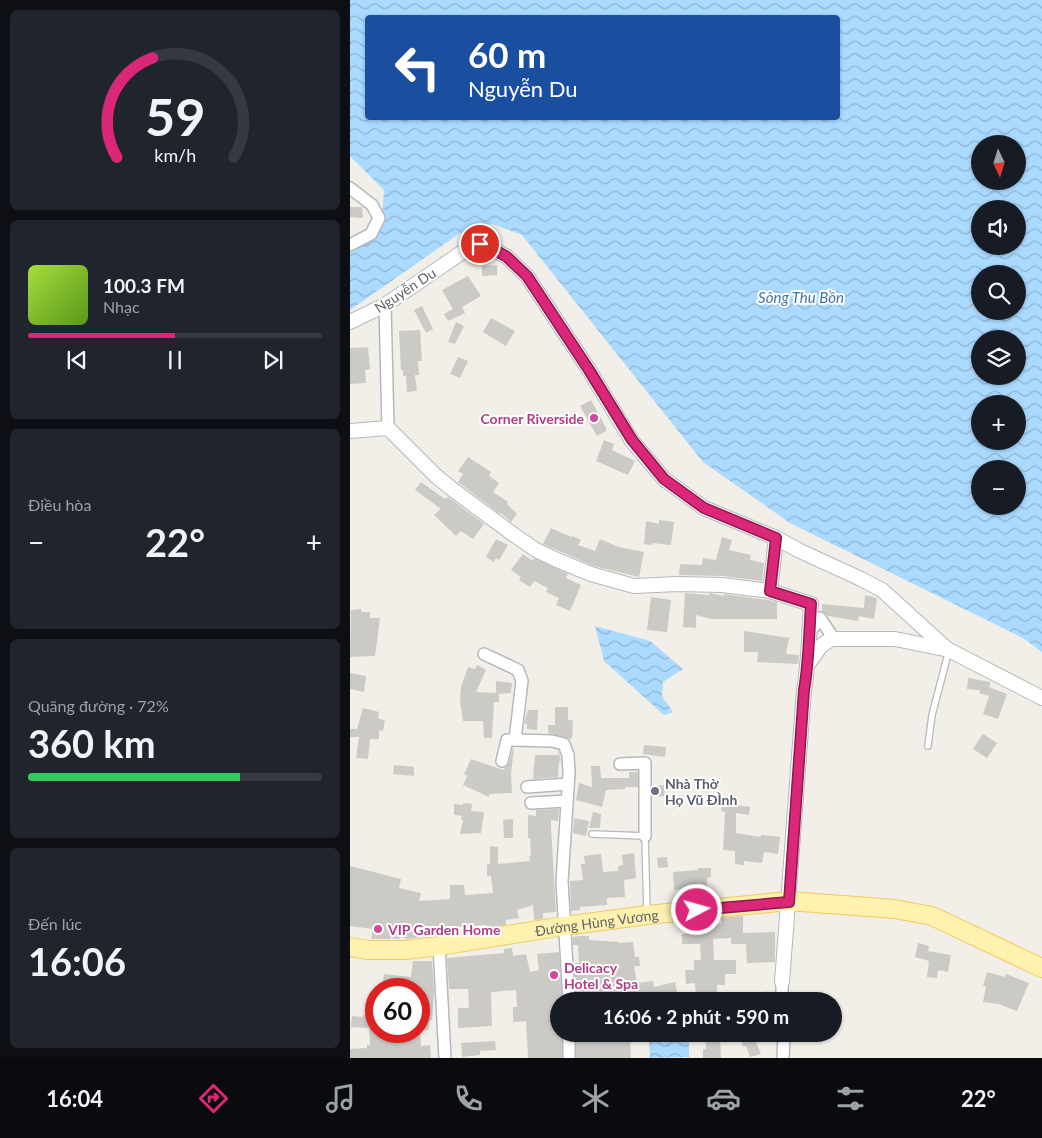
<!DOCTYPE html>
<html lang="vi">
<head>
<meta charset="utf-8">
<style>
  :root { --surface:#171b24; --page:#20242c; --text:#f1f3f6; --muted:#9ea1a6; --line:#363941; --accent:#db2777 }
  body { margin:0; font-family:Lato,sans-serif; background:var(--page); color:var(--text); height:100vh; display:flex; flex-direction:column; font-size:19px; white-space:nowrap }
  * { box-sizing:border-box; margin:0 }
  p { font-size:16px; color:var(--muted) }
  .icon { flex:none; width:28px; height:28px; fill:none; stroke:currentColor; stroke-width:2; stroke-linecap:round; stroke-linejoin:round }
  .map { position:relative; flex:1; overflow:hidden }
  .side { display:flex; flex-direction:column; gap:10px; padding:10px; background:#0d0f14; width:350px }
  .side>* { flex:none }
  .banner { position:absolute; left:15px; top:15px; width:475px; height:105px; border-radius:5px; box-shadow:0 1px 4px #0004; background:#1a4fa0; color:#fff; overflow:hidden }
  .needle { width:32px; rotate:176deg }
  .controls { position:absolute; left:621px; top:135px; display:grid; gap:10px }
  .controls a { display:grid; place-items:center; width:55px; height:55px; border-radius:50%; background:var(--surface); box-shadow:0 1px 4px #0004; font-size:25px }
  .speed { position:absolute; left:15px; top:978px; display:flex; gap:10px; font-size:25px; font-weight:700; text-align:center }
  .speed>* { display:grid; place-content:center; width:65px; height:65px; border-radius:50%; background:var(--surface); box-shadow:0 1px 4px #0004; line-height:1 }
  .speed .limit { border:8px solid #d22; background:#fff; color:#111 }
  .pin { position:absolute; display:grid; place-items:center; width:42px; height:42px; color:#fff; margin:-21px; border:2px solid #fff; border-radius:50%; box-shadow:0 1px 5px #0007 }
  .me { position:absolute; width:55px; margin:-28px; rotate:84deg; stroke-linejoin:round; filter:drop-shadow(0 0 4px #0008) }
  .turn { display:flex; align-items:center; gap:18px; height:105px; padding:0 20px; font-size:22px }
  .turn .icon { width:65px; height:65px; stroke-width:2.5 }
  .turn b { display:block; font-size:35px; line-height:42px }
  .big { font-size:38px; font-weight:700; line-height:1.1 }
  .side .tile { flex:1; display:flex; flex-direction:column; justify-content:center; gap:8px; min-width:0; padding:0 18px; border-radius:8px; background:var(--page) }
  .side .dial { align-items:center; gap:0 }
  .dial svg { height:130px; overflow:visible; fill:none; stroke:var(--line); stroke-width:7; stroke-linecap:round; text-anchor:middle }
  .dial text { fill:var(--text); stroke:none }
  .song { display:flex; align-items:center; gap:15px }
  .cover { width:60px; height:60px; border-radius:8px; background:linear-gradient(135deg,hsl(80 70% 55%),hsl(90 70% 35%)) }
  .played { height:5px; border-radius:2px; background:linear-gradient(90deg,var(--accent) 50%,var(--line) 50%) }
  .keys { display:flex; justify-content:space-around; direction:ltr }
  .heat { display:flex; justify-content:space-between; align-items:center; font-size:28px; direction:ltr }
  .charge { height:8px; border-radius:4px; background:linear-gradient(90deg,#34c759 72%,var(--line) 0) }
  .trip { position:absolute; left:200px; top:992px; width:292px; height:50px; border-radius:25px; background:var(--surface); box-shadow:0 1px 4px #0004; font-weight:700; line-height:50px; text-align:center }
  .dock { display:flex; height:80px; justify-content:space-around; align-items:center; background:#090b0e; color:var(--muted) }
  .dock .icon { width:35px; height:35px }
  .dock .selected { color:var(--accent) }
  .dock b { font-size:22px; color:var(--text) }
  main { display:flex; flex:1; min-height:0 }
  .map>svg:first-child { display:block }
</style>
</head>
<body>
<main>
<section class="side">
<div class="tile dial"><svg viewBox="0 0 100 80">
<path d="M14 69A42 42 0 1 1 86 69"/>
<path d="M14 69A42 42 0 0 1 36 8" stroke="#db2777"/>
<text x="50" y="56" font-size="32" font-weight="700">59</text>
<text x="50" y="72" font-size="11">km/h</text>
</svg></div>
<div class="tile">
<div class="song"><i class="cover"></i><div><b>100.3 FM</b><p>Nhạc</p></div></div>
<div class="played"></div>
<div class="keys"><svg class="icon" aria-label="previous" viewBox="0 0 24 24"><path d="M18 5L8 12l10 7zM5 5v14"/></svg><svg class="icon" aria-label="pause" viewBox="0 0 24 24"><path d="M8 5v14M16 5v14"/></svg><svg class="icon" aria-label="next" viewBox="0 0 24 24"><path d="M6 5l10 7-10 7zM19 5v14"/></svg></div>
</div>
<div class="tile"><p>Điều hòa</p>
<div class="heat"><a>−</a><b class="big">22°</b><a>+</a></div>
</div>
<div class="tile"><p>Quãng đường · 72%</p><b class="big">360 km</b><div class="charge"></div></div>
<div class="tile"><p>Đến lúc</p><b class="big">16:06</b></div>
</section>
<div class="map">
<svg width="692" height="1058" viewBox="0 0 692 1058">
  <defs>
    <pattern id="water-waves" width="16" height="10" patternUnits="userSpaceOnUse" patternTransform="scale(1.25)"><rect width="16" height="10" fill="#aadaff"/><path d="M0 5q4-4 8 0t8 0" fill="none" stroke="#8eb4d2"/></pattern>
  </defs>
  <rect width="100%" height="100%" fill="#f1efe8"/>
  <g fill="url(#water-waves)" fill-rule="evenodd">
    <path d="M0,0H692V652L673,638L440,523L353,462L172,235L142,224L110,233L0,310V251L23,239L32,220L34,190L0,156ZM18,18H488V118H18ZM630,144H668V181H630ZM630,209H668V246H630ZM630,274H668V311H630ZM630,339H668V376H630ZM630,404H668V441H630ZM630,469H668V506H630Z"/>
    <path d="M245,626L300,641L333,669L313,682L312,696L323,712L314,715L254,661Z"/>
    <path d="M326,1034H338L340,1037L339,1043V1057L300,1058L299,1042L326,1040Z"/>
  </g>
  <g fill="#cccac5">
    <path d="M0,207H12L13,218L0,217Z"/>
    <path d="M147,265V275L132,276V266Z"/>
    <path d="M118,276L131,296L112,307L115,313L98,321L94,314L103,309L92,290Z"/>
    <path d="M72,306L83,329L76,333L64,310Z"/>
    <path d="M141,318L165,331L156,346L133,332Z"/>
    <path d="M106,322L114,326L105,344L98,342Z"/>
    <path d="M70,330L72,361H68L69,375H65L67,391L57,392L56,376H53V370H51L49,331Z"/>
    <path d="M18,347L20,369L15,370L16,383L0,384V348Z"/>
    <path d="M108,357L118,361L110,378L100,374Z"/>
    <path d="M241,400L256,428V431L247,436L230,406Z"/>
    <path d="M254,440L264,444L262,450L285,461L278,475L246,461Z"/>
    <path d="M118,457L141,472L139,476L149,483L143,492L158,502L157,504L167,514L161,522L151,513L150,514L108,482L113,474L108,471Z"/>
    <path d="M71,482L95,499L98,497L134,524L123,539L111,531L106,536L84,515L91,509L65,490Z"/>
    <path d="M309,520L324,522L321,545L303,543L302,545L294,544L296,521L309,524Z"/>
    <path d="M201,528L221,537L222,536L231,540L228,545L245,551L250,539L269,547L294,552L289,577L244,566L193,544Z"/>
    <path d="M372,537L382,540L379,550L401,555L400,560L414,563L412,581L373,576L329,575L330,564L352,565L353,558L366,560Z"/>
    <path d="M146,539L158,545L149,560L146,558L144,562L136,557Z"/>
    <path d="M173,554L181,560L186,559L218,574L216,578L231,585L220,611L206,605L209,598L196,592L198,588L184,581L180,587L169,580L171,577L161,570Z"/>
    <path d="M335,593L359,595L360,593L364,594L374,596V594L418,600L427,602V619H361L346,615V628L333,627Z"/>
    <path d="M515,595L527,598L524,619L509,616L508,621L478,616L472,611V604L514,608Z"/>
    <path d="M301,597L321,600L317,632L297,630Z"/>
    <path d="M11,609V612H20V618H30L25,656L0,657L1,610Z"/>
    <path d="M394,631L439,638L436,654L449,655L448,664L407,662L408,652H394Z"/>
    <path d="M127,665L136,670L126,692L146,693V681L162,683L161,693L149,694V702H144L142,738H134L133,721H113L110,700L111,687L118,667L125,669Z"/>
    <path d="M0,673L16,676L14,692L0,689Z"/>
    <path d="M618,678L641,682L639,687L657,694L648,719L633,714L639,696L629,693L630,690L617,689Z"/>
    <path d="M205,707H218V720H223L222,739L198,733V725H205Z"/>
    <path d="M13,708L29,712L28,718L35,721L33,731L29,730V739H20L18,759L6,758L9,737H0V729H7Z"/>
    <path d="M178,710H188L187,730L177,729V724H174Z"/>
    <path d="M633,734L647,743L637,758L623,749Z"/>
    <path d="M294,745L316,747L315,757L293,754Z"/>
    <path d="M163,748H164L161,774L162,793L139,794V797L113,785L117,776L114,774L121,759L153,770L159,763Z"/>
    <path d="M208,750L211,761H209L208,777L183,779L185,755H208Z"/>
    <path d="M44,765L64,767V776L43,774Z"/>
    <path d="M241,766H250L251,778H279V772H288V787H275V789L256,790L252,807L226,800L229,783L242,787Z"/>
    <path d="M314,785L315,796L302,797V786Z"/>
    <path d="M113,803L122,804L121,811L134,812L131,833L110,834L113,820L111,819L112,816L104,815V804L113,805Z"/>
    <path d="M372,803L400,807L399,815L386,813V833L411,837V835L430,837L428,854L414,852L412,863L394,861V865L385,864V851L373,850L375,812L371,811Z"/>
    <path d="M209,809L208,821L201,820V828L206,912L193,913V919L184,920L183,905L167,910L169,918L156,920V925L137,928L136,925L108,927L109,932L57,939L50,937V939L40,938V939H21L23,929L0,926V866L51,879L49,888L71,893L69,901L100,899V885H114L115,895L143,893L141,876H137V864H140V846L148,847V864L180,861L179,856H181L180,838H178V815L186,816V810Z"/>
    <path d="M243,812L251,814L250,828H239Z"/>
    <path d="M224,818L239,821L236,836L223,833Z"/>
    <path d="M163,819V838H154L153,820Z"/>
    <path d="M284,853L286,878L274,880L275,897L257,898V905L230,907V910L221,911L220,881L233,880L231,864H235L234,856L251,854L253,872L268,871V866L273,865L272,855Z"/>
    <path d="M317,857L318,867L308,868L307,858Z"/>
    <path d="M348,868H361V877L357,878V887L324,890L323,872L348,870Z"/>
    <path d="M393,916V933L425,932V962L397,963L396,944H381V938L363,939L364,960H386V974H375V985H367V996L346,997L345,983L336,984L335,970H344V960H351L350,944H332V934H349V925L371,924V918Z"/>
    <path d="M230,936H239V940L269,942V943L283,942L285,957H289L290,966H284L287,983L303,981L304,987L325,982L329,1000L276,1001V997L255,998V1001H226L224,963H229L228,945H223V937Z"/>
    <path d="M568,943L579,946L578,951L601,955L598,972L588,970L587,978L577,977L579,961L565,957Z"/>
    <path d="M162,948L163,956L176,954L180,972L189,970L187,954L209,952L212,1001H209V1013H204L205,1031H207V1034H212V1058H178L176,1021L163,1022V1007H167L166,990L141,992L142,1026L108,1028V1008H119L118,989H99L97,958L154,953V949Z"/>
    <path d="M63,961H82L84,991L82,1020H80L78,1030H69V989H32L34,974L61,977Z"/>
    <path d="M637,972L655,977L656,974L679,983L667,1011L648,1004L633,1002L636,986H633Z"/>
    <path d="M418,991L425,1001H400Z"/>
    <path d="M13,1015L26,1016V1031H70L71,1046L80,1045L81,1058H0V1049L17,1048V1045H20L19,1028L1,1027L2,1016L13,1017Z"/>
    <path d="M226,1034H280L281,1058H226Z"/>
    <path d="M355,1034H370L371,1058H353V1049H356Z"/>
    <path d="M403,1035L411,1054L400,1057L396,1046L393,1047L391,1039Z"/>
    <path d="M145,1041L146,1050L130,1051V1055L112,1057L111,1043Z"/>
  </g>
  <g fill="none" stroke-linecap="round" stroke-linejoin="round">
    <g stroke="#b5b8bc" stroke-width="8">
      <g id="service">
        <path d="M578,746L582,715L599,650"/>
        <path d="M242,834L295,836L297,913"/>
      </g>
    </g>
    <g stroke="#b5b8bc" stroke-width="14">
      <g id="minor">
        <path d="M0,188L22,205L29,218L21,234L0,245"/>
        <path d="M35,305L38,428"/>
        <path d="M459,633L470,618L484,639"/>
        <path d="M134,654L168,670L172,681L165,740L202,741L214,744L218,755L219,773L212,881L219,1001"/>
        <path d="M152,761L157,740H165"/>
        <path d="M270,764L295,763V836"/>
        <path d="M177,787L218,784"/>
        <path d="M181,803L217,801"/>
        <path d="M89,946L95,1058"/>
        <path d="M432,982V1001"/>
        <path d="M219,1034V1058"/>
        <path d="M433,1058L434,1034"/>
      </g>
    </g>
    <g stroke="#b5b8bc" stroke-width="16">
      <g id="tertiary">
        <path d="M0,322L35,305L111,253L130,244L138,246L157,257L177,276L239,370L282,441L314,479L354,508L426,538L420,591L461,604C459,633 459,662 454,690L432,982"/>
        <path d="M0,431L38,428L86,476L102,489L164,535L186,550L207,560L241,574L284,586L328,584L372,585L420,591"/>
        <path d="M426,538L450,551L511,579L532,590L598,650"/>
        <path d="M458,664L471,646L481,639H545L599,650L692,698"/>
      </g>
    </g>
    <g stroke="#f2c960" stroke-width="20">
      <g id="primary">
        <path id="s1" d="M0,947L18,950H55L89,946L214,926L297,915L439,901L545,909L582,916L692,968"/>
      </g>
    </g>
    <use href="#service" stroke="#fff" stroke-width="5.5"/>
    <use href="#minor" stroke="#fff" stroke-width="11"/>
    <use href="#tertiary" stroke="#fff" stroke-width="14"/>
    <use href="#primary" stroke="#fff2af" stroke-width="18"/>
  </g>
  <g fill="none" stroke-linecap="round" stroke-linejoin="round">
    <g stroke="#8e194d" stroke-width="12">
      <path id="route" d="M130,244L138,246L157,257L177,276L239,370L282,440L314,479L354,508L426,538L420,591L461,604C459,633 459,662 454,690L439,902L347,910"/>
    </g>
    <use href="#route" stroke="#db2777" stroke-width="9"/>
  </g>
  <g fill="#d1479c" stroke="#fff" stroke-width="2">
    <circle cx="244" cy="418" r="5"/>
    <circle cx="28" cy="929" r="5"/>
    <circle cx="204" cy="975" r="5"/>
  </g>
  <circle fill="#6b7280" stroke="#fff" stroke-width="2" cx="305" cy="791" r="5"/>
  <g text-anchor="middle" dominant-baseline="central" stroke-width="4" stroke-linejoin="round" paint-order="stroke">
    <g font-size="14" fill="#5f6368" stroke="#fff">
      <text transform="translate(55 290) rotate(-33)">Nguyễn Du</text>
      <text stroke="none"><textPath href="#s1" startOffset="249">Đường Hùng Vương</textPath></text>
    </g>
    <g font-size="14" font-weight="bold" fill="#b23c85" stroke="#fff" text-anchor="start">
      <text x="234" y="418" text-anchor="end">Corner Riverside</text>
      <text x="38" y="929">VIP Garden Home</text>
      <text x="214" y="967">Delicacy<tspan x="214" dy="16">Hotel &amp; Spa</tspan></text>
    </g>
    <g font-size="14" font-weight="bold" fill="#5b616d" stroke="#fff" text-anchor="start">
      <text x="315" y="783">Nhà Thờ<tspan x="315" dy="16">Họ Vũ ĐÌnh</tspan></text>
    </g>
    <g font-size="15" font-style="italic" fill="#4174aa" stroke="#fff">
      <text x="451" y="297">Sông Thu Bồn</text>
    </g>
  </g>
</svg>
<div class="controls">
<a><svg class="needle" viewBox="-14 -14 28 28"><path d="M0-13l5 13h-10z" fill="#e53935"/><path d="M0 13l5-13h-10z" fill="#9ea1a6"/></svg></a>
<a><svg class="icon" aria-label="sound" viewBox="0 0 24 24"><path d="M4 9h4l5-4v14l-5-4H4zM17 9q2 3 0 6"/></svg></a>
<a><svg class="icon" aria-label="search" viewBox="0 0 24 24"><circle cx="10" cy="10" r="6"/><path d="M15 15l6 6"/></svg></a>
<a><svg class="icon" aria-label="layers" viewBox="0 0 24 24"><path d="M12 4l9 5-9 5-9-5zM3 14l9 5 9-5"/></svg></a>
<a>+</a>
<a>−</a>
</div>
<div class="speed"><div class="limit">60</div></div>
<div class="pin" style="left:130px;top:244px;background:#d93025"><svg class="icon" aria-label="arrive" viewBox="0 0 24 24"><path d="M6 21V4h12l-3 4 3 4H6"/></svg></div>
<svg class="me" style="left:347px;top:910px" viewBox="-20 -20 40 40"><circle r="17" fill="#db2777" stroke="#fff" stroke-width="3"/><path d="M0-11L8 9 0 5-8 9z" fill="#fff"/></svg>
<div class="trip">16:06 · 2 phút · 590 m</div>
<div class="banner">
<div class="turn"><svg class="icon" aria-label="left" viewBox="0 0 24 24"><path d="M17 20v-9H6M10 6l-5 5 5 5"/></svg><div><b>60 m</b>Nguyễn Du</div></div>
</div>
</div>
</main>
<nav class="dock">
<b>16:04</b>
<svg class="icon selected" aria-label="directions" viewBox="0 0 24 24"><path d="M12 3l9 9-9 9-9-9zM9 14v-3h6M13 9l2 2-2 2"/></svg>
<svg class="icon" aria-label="music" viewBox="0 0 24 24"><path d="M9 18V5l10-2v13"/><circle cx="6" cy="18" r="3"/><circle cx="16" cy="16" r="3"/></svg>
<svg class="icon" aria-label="phone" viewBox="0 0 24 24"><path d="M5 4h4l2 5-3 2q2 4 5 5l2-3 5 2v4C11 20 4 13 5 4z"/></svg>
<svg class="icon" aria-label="climate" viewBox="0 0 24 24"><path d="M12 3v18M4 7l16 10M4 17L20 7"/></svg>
<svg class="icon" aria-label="car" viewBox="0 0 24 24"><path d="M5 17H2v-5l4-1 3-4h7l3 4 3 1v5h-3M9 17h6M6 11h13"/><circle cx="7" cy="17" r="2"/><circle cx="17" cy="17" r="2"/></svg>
<svg class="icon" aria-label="filters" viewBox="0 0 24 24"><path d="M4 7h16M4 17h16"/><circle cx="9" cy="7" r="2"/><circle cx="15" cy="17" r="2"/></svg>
<b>22°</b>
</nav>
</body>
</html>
